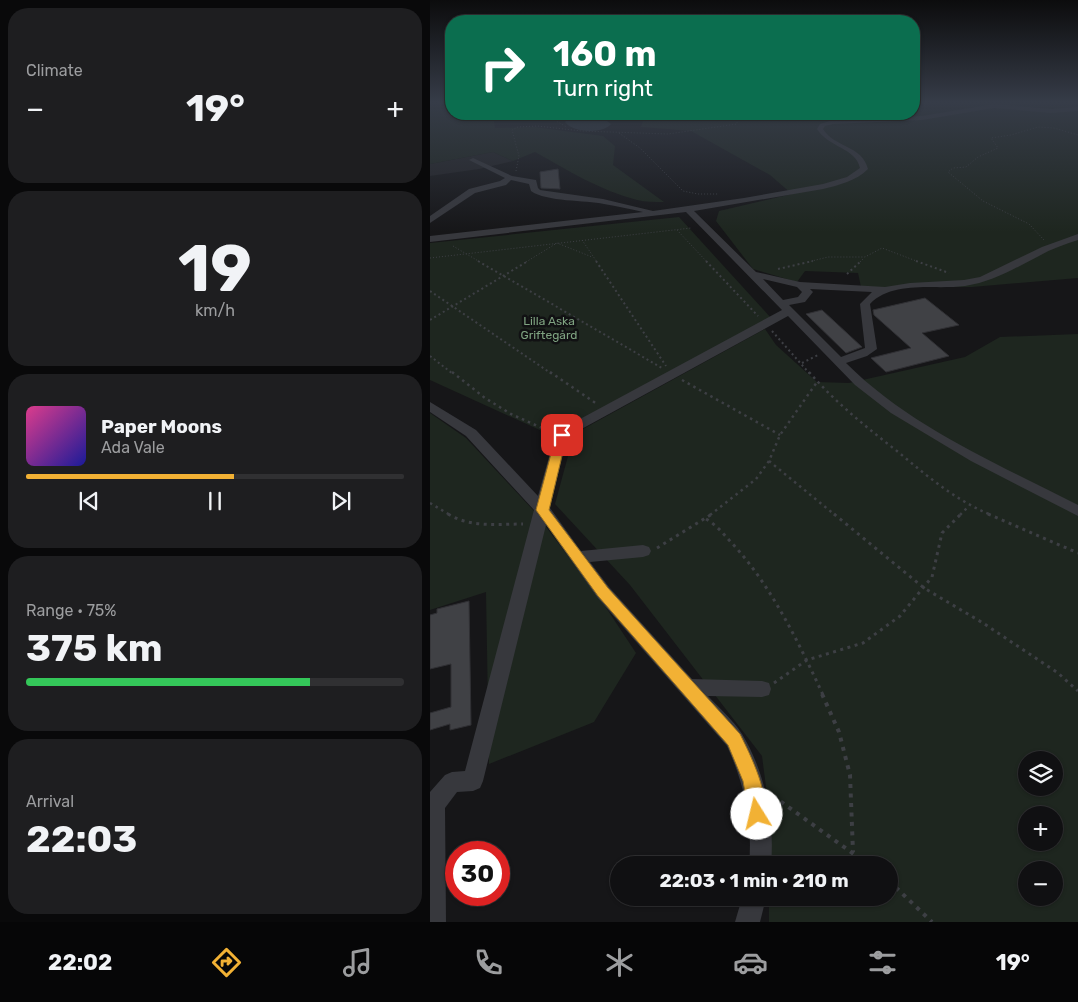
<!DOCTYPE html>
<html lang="en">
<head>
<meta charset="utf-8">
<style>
  :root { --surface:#101012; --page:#1e1e20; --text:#f1f3f6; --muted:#9c9d9f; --line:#303032; --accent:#f2b134 }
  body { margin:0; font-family:Rubik,sans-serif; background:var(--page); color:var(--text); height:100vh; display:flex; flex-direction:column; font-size:19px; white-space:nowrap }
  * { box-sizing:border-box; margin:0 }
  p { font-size:16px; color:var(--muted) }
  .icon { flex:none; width:28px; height:28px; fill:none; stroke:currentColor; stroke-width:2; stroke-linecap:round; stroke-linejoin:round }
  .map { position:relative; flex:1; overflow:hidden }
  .sheet { display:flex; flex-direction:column; gap:8px; padding:8px; background:#09090a; width:430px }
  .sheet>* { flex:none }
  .top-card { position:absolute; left:15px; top:15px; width:475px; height:105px; border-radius:20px; box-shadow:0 1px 4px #0004,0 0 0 1px var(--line); background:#0b6e4f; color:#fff; overflow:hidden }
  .controls { position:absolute; left:588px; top:751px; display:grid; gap:10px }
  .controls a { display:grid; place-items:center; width:45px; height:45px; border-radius:50%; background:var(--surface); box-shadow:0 1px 4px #0004,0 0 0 1px var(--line); font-size:25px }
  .speed { position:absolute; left:15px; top:841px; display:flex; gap:10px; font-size:25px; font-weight:700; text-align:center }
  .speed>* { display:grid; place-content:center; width:65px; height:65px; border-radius:50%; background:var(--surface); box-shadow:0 1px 4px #0004,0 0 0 1px var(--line); line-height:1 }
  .speed .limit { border:8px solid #d22; background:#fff; color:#111 }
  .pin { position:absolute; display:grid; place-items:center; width:42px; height:42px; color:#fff; margin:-21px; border-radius:10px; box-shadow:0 2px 8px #0006 }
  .me { position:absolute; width:55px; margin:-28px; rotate:351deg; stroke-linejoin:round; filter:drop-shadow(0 0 4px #0008) }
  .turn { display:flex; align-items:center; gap:18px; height:105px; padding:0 25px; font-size:22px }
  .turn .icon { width:65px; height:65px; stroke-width:2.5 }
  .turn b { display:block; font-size:35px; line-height:42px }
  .big { font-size:38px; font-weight:700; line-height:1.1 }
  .sheet .card { flex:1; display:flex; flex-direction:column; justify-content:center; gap:8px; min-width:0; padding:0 18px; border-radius:20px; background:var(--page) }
  .sheet .dial { align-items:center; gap:0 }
  .dial b { font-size:65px; line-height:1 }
  .song { display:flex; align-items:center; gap:15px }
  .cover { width:60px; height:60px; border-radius:8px; background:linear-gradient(135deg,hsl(330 70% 55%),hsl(240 70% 35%)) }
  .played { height:5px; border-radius:2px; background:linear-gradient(90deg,var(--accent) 55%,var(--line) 55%) }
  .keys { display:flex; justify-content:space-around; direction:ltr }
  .heat { display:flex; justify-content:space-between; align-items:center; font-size:28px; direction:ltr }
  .charge { height:8px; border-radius:4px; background:linear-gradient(90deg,#34c759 75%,var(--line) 0) }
  .trip { position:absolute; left:180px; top:856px; width:288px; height:50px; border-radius:25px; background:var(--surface); box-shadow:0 1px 4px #0004,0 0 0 1px var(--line); font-weight:700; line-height:50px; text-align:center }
  .menu { display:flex; height:80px; justify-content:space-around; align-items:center; background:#060607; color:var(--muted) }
  .menu .icon { width:35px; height:35px }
  .menu .selected { color:var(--accent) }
  .menu b { font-size:22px; color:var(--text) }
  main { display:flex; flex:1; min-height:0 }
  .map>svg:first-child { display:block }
</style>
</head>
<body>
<main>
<section class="sheet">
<div class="card"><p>Climate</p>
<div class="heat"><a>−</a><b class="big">19°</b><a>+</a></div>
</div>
<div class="card dial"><b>19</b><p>km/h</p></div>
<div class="card">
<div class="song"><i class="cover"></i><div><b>Paper Moons</b><p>Ada Vale</p></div></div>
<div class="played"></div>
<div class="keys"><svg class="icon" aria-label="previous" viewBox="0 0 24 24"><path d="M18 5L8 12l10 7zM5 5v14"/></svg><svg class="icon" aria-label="pause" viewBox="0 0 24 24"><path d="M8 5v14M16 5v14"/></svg><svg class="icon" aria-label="next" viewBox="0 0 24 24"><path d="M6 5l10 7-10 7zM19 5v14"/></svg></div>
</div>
<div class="card"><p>Range · 75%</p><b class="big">375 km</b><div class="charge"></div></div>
<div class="card"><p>Arrival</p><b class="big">22:03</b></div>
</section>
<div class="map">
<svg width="648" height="922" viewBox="0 0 648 922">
  <rect width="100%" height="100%" fill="#161618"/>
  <path fill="#222225" d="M63,152L83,161L49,169L0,176V164Z"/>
  <g fill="#1e261f" fill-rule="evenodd">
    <path d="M0,103H21V114H73L64,121L65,128L104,127L173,136L185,146L183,165L234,202C225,202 215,202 207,200C171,191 137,170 105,152L83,161L63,152L0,164Z"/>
    <path d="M484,103H648V278L542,287H431L428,273L375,271L367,282L323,269L286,221L289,211L362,194L340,175L261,131L211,127L215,114H484Z"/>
    <path d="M249,217L341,318L123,436L0,380V243Z"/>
    <path d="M335,329L346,345L387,382L419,383L535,357L570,337L648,334V922H339V898H459V865H340L341,825L332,756L200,585L125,504L144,434ZM596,760H624V788H596ZM596,815H624V842H596ZM596,870H624V898H596Z"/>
    <path d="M0,413L36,438L104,511L169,597L206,653L164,722L59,764L56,592L0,610Z"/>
  </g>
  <path fill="#2c353c" d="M155,115L173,118L181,124C173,134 143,133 135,122L140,117Z"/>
  <g fill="#404145" stroke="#303034">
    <path d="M128,169L130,189L111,188L110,172Z"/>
    <path d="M495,298L529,325L492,333L519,356L456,372L441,358L481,348L444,315L443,310Z"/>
    <path d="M392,310L432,347L416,353L376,314Z"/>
    <path d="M39,601L41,725L20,730V724L0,730V713L21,707V664L0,669V615L7,613V609Z"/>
  </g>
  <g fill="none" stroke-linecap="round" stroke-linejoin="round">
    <g stroke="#3d3f44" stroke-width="1" stroke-dasharray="1 2" stroke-linecap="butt">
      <path d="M101,114L126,121L137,127"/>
      <path d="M189,133L210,148L253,191L268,194H288"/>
      <path d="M86,171L89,156L82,130L88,127L107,126L152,131L238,134L307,124V117L310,114"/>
      <path d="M247,230L277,262"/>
      <path d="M152,240L167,262"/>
      <path d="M614,240L599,224L553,201L518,172L523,168L536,167L548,157L568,148L561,138L581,135L608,127L624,128L648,135"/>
      <path d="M23,246L50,262"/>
      <path d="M0,258L261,228"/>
      <path d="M96,262L127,243L162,257"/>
      <path d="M378,262L398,257H435L452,248L489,262"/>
      <path d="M430,262L434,258"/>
    </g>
    <g stroke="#3d3f44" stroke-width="2" stroke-dasharray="2 3" stroke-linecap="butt">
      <path d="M48,261L232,368"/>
      <path d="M166,261L236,366"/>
      <path d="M276,261L328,316"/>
      <path d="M486,261L519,273"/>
      <path d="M348,269L383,261"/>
      <path d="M417,274L431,261"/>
      <path d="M0,291L122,374"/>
      <path d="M0,320L98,261"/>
      <path d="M342,331L380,374"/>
      <path d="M0,356L23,374"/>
      <path d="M372,363L388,355"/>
    </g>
    <g stroke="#3d3f44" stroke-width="2.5" stroke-dasharray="2.5 4" stroke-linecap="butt">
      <path d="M22,372L55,398L81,414L121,432"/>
      <path d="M120,372L167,404"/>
      <path d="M379,372C405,402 436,427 467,451C497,476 525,500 561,515"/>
      <path d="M252,380L350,435"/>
      <path d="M339,461L405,515"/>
      <path d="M0,503L20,515"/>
      <path d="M280,515L326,479L339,461L350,435L387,382"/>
      <path d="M530,515L539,506"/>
    </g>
    <g stroke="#3d3f44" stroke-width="3" stroke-dasharray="3 4.5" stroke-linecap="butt">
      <path d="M18,514C41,528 67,524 93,524"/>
      <path d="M404,514L494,588L553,623L628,673L648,691"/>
      <path d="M558,514L648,553"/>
      <path d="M276,519C285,524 292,532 299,540C340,583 368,641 393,695"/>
      <path d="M227,548L282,514"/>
      <path d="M344,683L377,660L433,643L470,616L502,577L512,533L531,514"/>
    </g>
    <g stroke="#3d3f44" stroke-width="4" stroke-dasharray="4 5.5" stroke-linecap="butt">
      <path d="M392,694L409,732L420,775L423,852"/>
      <path d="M343,796L439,865"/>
      <path d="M459,881L502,922"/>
    </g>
    <g fill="#37383d" fill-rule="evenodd">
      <path d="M564,104L621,109L648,107V111L621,113L564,108L492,120L403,124L395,126L393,129C405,148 432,145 438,169C426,181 409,185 393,189L264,211L326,272L370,282L455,287L480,283L534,280L550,277L612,247L648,234V240C635,244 621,249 609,256C585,268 563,282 535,286C505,290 463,280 440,304L447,349L437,356L416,363C480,427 568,464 648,505V516L541,461L461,413L425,385L358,316L137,437L120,508L151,551L213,545L219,547L221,551L219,555L213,557L160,562L179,587L262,679L332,681L339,683L341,689L339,695L332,697L278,696C289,708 303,720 312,734C335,772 345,821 341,865H319C323,823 314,783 297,746L167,597L116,525L53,781L50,788L43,791L27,792L15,808L16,922H0V792L15,775L22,772L35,771L104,510L36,436L0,412V402L46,430L108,496L126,432L352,310L256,212L0,242V236L213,212C200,209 187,206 174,204C156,200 116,202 101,191L99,184L81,180L76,185L45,193L0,223V216L39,189L70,181L75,178L39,160L43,158L82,176L106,180L108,188L110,190L173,199L223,211L314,198L393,184L417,177L430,168C426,148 398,147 387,129L390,124L403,120L492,116ZM333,279L367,287L372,292L368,297L353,300ZM380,289L442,292L430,304L435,348L411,357L359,305L375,302L383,292Z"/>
      <path d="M312,898H336L330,922H305Z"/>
    </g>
  </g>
  <linearGradient id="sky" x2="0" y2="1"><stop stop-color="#0c0c0d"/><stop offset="0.44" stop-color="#363c48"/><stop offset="1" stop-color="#363c48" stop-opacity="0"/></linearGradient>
  <rect width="648" height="232" fill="url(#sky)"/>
  <path fill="#f2b134" stroke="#9d7322" d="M132,432L137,435L119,510L178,588L310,734C320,754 342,798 333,820L327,823L320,820L313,781L298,745L168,596L106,510L126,435Z"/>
  <g text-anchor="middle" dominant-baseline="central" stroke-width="5" stroke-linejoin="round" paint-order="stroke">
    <g font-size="12" fill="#7fa381" stroke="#111113">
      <text x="119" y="321">Lilla Aska<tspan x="119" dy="14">Griftegård</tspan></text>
    </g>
  </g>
</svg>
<div class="controls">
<a><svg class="icon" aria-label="layers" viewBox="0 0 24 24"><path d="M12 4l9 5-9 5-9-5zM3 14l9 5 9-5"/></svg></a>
<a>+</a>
<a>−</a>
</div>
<div class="speed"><div class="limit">30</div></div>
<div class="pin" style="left:132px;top:435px;background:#d93025"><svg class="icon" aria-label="arrive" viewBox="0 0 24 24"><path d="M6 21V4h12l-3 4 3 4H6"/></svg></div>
<svg class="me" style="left:327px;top:814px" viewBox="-20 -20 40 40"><circle r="19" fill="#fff"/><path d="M0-13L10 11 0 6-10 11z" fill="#f2b134"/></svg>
<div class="trip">22:03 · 1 min · 210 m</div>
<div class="top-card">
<div class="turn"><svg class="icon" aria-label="right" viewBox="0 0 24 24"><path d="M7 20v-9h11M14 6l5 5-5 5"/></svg><div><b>160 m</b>Turn right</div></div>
</div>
</div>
</main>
<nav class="menu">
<b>22:02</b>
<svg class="icon selected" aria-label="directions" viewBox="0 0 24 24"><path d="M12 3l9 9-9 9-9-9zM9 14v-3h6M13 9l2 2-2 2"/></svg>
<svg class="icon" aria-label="music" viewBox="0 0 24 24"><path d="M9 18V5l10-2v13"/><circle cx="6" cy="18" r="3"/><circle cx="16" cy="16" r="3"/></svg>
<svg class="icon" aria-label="phone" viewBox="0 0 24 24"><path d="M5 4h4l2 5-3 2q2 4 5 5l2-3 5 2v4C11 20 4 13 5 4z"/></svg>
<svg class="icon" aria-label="climate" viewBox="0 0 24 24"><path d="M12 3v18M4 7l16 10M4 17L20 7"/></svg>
<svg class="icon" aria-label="car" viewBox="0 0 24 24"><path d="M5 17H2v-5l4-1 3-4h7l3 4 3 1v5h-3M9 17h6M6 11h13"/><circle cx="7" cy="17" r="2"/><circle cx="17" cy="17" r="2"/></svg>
<svg class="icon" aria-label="filters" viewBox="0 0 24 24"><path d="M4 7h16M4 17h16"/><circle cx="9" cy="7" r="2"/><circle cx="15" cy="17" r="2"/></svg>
<b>19°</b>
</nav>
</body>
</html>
